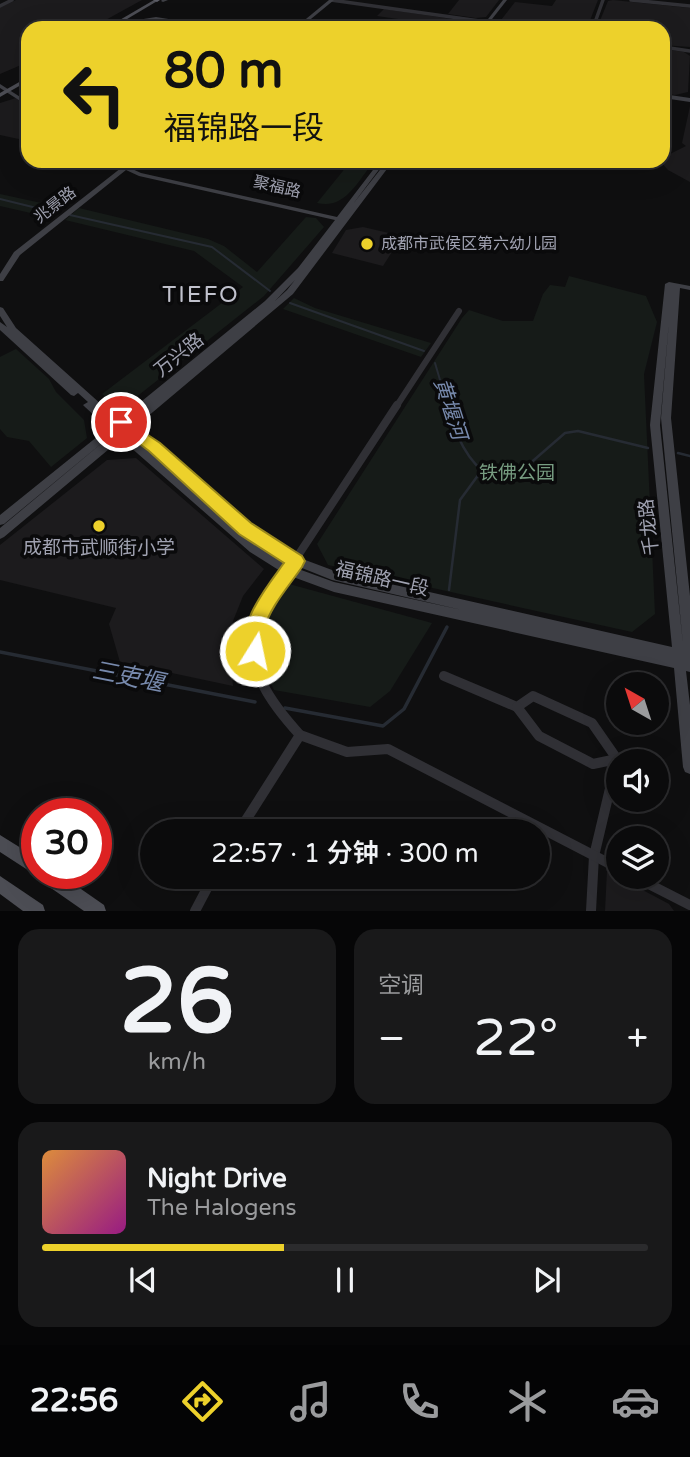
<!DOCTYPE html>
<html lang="zh">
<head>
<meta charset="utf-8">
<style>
  :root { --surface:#0b0b0c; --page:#19191a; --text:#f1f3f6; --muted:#9a9b9d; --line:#2b2b2d; --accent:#edd12b }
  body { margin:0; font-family:"Varela Round","Noto Sans SC",sans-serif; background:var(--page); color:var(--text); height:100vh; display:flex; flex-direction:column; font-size:26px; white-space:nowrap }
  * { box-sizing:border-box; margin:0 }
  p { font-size:23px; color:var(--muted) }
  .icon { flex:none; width:38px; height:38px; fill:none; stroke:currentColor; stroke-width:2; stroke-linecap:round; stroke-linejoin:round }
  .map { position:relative; height:911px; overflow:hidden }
  .sheet { display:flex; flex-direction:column; gap:18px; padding:18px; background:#060607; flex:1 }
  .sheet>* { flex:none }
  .guide { position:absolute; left:21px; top:21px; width:649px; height:147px; border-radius:21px; box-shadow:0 7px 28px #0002,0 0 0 2px var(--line); background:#edd12b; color:#111; overflow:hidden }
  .needle { width:46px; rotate:321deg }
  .controls { position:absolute; left:606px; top:672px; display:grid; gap:14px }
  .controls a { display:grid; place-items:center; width:63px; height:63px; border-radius:50%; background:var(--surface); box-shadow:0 7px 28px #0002,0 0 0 2px var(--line); font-size:35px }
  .speed { position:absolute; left:21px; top:798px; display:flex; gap:14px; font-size:35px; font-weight:700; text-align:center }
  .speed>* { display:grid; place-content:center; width:91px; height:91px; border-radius:50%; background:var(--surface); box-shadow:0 7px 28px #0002,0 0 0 2px var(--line); line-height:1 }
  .speed .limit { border:10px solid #d22; background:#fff; color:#111 }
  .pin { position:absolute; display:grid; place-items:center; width:60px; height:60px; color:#fff; margin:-30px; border:4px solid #fff; border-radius:50%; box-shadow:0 2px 7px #0007 }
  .me { position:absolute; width:77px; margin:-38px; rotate:10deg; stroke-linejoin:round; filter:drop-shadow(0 0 5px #0008) }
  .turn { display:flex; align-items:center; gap:24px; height:147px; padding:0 28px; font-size:32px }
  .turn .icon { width:91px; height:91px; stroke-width:2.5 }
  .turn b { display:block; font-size:49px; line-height:60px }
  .big { font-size:52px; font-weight:600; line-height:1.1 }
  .sheet .tile { flex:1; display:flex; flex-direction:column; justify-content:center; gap:10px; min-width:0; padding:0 24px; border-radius:21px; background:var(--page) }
  .sheet .dial { align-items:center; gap:0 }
  .dial b { font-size:91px; line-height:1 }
  .song { display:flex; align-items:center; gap:21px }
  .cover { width:84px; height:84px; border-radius:10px; background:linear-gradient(135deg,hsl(30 70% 55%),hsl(310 70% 35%)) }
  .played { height:7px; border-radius:4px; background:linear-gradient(90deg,var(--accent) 40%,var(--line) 40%) }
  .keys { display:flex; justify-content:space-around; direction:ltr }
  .heat { display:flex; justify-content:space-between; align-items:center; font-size:38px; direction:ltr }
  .sheet .tiles { flex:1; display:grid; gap:18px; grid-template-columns:1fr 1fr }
  .tile:last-child { grid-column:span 2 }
  .trip { position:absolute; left:140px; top:819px; width:410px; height:70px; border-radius:35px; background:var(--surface); box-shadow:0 7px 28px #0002,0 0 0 2px var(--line); font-weight:600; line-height:70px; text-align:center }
  .dock { display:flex; height:112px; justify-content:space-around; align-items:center; background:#040405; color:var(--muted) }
  .dock .icon { width:49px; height:49px }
  .dock .current { color:var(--accent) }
  .dock b { font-size:32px; color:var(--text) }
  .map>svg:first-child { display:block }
</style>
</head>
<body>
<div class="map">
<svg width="690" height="911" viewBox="0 0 690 911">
  <rect width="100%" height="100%" fill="#0f0f10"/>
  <g fill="#1c1b1d">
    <path d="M16,0H142L91,28H28V62L0,74V7Z"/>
    <path d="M459,0H499L486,17L476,18L448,14Z"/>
    <path d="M556,0H598L587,28H539L506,23L501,20L515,2L552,6Z"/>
    <path d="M613,0L690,8V47L663,45V28H597L608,1Z"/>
    <path d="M384,9L466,21L460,28L377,16Z"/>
    <path d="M663,49L684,52L690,56L688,92L675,95L663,93Z"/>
    <path d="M16,98L28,107V141L0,135V103Z"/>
    <path d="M690,106V182L668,170L661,162L666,156L686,146L682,143Z"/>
    <path d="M363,227L402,236L383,266L332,253L346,230Z"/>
    <path d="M136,458L264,569L243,596L233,621L229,642L233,686L120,662L109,624L116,608L0,580V545L107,460Z"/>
    <path d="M607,871L669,904L674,911H605Z"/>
  </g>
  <g fill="#161b18">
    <path d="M351,161H374C358,181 345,210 317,203Z"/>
    <path d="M0,194L60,207L48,217L0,206Z"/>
    <path d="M79,208L208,239L224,246L257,272L306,217L316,218L324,227L264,296L130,402L113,403L102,394L243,287L194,251L65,220Z"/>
    <path d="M569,276L646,296L657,322L644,374L655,614L632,632L328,565L317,544L462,318L469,310L503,321H533L543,294L550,285L565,287Z"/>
    <path d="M294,298L315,308L431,343L421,357L283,309Z"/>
    <path d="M16,349L49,379L56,392L84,420L87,438L51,467L29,441L7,437L0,429V357Z"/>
    <path d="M289,584L432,623L390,691L370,707L274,690L262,664L265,623Z"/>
  </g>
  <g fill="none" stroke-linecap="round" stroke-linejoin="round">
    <g stroke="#262b33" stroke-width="2">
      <path d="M0,199L53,212"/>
      <path d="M70,215L212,247L270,291"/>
      <path d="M290,303L424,351"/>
      <path d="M435,363L448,407"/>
    </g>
    <g stroke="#262b33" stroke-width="2.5">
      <path d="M447,405C456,435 466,462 493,479L527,466L565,433L578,431L648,448"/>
      <path d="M678,453L690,456"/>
      <path d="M449,590L460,500L479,474"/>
    </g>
    <g stroke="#262b33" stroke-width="3.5">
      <path d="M0,652L255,702"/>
      <path d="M285,708L383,726L404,709L447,627"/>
    </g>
    <g stroke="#303035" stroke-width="3.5">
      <path d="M331,0L529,28"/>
      <path d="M631,0L690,6"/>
      <path d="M0,6L12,0"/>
      <path d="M593,28L603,0"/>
      <path d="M663,47L690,51"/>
    </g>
    <path stroke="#303035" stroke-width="6" d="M396,407L459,311"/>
    <path stroke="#303035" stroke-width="8" d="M256,627L272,595L397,405"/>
    <g stroke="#303035" stroke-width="10">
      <path d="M256,625C246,671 271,703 300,735"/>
      <path d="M444,676L517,707L533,696L592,723L617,759L594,856L591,911"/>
      <path d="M517,707L539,736L593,764L617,759"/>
      <path d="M239,831L300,735L347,752L388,749L618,868"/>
      <path d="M635,877L690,905"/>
      <path d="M195,911L213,877"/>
    </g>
    <g fill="#3e3f45" fill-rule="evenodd">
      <path d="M162,0H168L163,2L161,1Z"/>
      <path d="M329,0H334L300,28H295Z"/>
      <path d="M503,0H507L485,28H481Z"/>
      <path d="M156,17L212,26L214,24L236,28H210L156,19L127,23L125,22Z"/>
      <path d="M0,84L28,102V106L0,88Z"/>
      <path d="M663,94L690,98V102L663,98Z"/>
      <path d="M107,161H115L125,165L130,161H137L130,168L141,173L337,217L376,166L381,167L353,204L387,161H393L293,294L134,428L157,444L249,526L300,558L332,570L672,647L650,425L665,284L669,282L690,286V290L680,288L671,418L690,596V672L686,671L690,705V774L685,772L683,767L674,668L334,592L285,574L250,552L121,439L4,537L0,539V528L114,433L4,524L0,525V515L108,428L85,407L83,405L88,402L78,393L74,396L71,395L0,330V322L7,327L0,316V307L3,308L16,328L102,405L121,418L265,301L298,268L335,220L139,176L126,170L20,255L3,281H0V274L14,252L121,168ZM295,280L287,290L275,301ZM669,321L661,418L683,644L660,425ZM127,433L151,450L230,521ZM244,534L292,564L332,580L462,610L334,582L293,567L258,546Z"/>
    </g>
    <g fill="#4c4d54" fill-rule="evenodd">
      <path d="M154,0H159L112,28H106Z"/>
      <path d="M28,77V81L0,97V93Z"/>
      <path d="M0,835L37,858V873H58L104,905L106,911H84L38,879L37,876L0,852Z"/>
      <path d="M0,876L43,905L45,911H23L0,894Z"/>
    </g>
    <path fill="#5c5d66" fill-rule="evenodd" d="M153,0H160L157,2Z"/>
  </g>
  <path fill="#edd12b" stroke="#9a881c" stroke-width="2" d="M121,417L160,443L251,523L302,556L305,561L302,567C289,586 269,608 264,630C262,640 266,649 262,658L255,661L248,658C234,626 266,588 284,563L239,534L149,451L116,426L113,422L116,418Z"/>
  <g fill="#edd12b" stroke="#0a0a0b" stroke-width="2.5">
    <circle cx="367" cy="244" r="7"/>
    <circle cx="99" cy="526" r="7"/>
  </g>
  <g text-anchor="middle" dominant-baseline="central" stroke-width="7" stroke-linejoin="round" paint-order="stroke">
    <g font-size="16" fill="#a0a2b1" stroke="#0a0a0b">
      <text transform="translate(277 187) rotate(13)">聚福路</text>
      <text transform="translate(55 205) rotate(-38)">兆景路</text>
    </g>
    <g font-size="16" fill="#a0a2b1" stroke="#0a0a0b" text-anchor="start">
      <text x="381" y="244">成都市武侯区第六幼儿园</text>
    </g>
    <g font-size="19" fill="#a0a2b1" stroke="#0a0a0b">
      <text transform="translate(179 355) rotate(-39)">万兴路</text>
      <text transform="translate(649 527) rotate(-96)">千龙路</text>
      <text transform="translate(382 579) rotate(13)">福锦路一段</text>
    </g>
    <g font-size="19" fill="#779c81" stroke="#0a0a0b">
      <text x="517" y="473">铁佛公园</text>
    </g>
    <g font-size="19" fill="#a0a2b1" stroke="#0a0a0b">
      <text x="99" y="548">成都市武顺街小学</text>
    </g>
    <g font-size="21" font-style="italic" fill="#7789ac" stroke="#0a0a0b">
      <text transform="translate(450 409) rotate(72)">黄堰河</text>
    </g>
    <g font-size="23" letter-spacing="2" fill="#c1c2cd" stroke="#0a0a0b">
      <text x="201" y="295">TIEFO</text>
    </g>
    <g font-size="24" font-style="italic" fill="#7789ac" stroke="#0a0a0b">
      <text transform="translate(128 677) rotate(11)">三吏堰</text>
    </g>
  </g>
</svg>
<div class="controls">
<a><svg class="needle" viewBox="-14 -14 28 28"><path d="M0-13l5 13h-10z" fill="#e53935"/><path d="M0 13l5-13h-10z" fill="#9a9b9d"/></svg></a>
<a><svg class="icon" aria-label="sound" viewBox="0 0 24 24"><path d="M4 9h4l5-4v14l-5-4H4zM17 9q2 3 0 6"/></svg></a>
<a><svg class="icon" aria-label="layers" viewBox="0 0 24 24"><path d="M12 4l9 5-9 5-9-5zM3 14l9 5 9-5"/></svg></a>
</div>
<div class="speed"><div class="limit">30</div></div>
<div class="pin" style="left:121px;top:422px;background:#d93025"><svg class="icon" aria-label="arrive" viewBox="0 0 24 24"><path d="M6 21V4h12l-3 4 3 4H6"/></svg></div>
<svg class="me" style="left:255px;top:651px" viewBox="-20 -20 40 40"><circle r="17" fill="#edd12b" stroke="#fff" stroke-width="3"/><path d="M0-11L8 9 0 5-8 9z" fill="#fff"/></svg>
<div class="trip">22:57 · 1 分钟 · 300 m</div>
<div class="guide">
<div class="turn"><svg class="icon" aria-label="left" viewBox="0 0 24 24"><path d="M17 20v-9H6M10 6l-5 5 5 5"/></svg><div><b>80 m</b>福锦路一段</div></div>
</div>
</div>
<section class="sheet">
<div class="tiles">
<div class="tile dial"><b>26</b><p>km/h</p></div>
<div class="tile"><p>空调</p>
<div class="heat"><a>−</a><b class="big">22°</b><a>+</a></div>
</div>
<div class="tile">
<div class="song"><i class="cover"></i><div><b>Night Drive</b><p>The Halogens</p></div></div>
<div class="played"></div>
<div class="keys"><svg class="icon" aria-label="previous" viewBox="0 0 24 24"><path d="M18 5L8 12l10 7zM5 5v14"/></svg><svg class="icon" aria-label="pause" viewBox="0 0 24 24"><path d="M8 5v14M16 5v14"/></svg><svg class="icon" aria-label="next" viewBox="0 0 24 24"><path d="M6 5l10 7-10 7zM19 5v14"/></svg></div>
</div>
</div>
</section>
<nav class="dock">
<b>22:56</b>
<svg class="icon current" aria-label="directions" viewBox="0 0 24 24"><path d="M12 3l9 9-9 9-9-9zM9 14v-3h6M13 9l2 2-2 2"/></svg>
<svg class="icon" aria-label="music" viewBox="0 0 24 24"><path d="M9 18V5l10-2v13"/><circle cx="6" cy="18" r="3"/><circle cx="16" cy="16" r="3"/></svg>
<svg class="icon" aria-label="phone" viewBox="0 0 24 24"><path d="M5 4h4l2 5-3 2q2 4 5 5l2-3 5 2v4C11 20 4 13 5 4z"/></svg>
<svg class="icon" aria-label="climate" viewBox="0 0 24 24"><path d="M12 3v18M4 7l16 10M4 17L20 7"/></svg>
<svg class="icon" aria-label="car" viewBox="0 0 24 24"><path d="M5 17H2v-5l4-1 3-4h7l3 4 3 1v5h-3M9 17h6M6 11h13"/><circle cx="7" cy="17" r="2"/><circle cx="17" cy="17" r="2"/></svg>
</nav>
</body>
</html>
